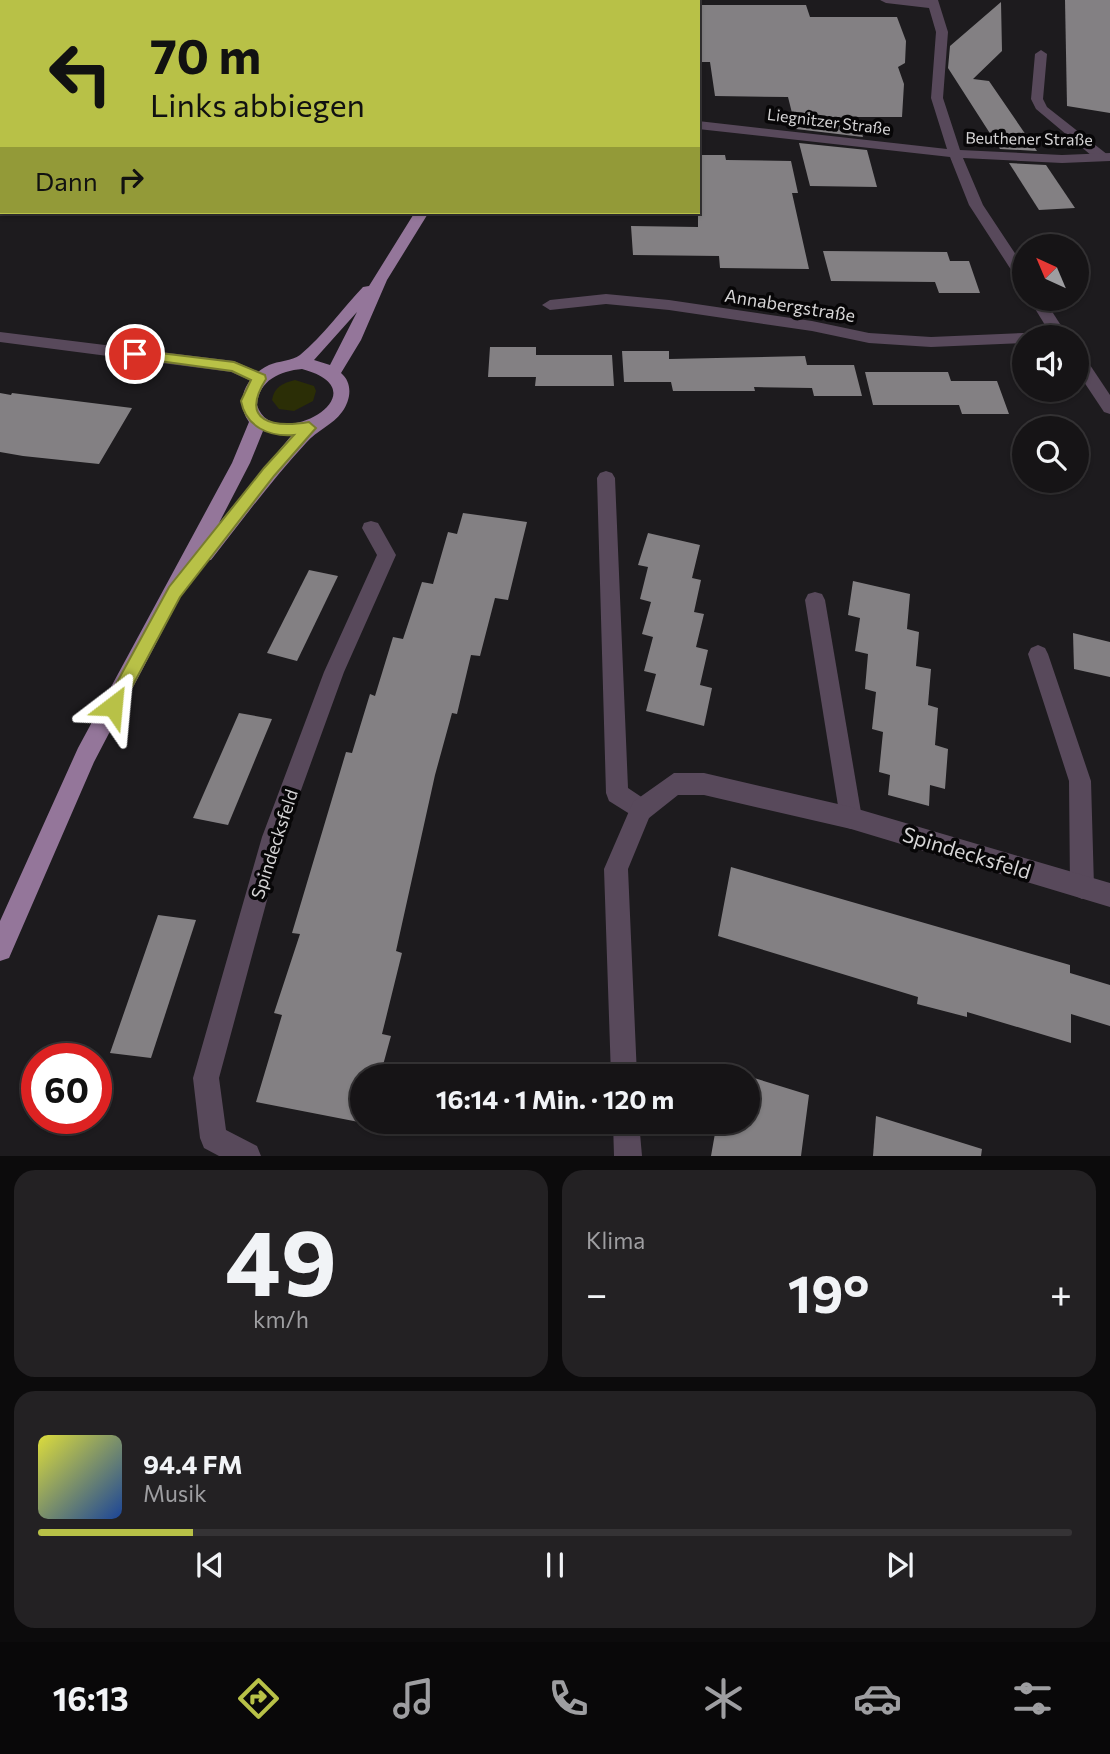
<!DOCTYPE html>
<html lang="de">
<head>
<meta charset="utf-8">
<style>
  :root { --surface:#161416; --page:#232123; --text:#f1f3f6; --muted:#9e9ea1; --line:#353335; --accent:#b8c147 }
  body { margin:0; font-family:Commissioner,sans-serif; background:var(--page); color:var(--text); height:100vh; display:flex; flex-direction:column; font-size:26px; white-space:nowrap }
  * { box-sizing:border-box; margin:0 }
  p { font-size:23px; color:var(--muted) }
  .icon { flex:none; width:38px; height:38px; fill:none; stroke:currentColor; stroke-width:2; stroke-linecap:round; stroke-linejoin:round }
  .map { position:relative; height:1156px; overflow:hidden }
  .panel { display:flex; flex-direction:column; gap:14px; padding:14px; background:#0c0b0c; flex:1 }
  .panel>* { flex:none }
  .banner { position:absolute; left:0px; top:0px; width:700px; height:214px; box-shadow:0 2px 5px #0004,0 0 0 2px var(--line); background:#b8c147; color:#111; overflow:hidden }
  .needle { width:46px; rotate:316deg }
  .controls { position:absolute; left:1012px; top:234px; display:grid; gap:14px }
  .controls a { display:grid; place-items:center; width:77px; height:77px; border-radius:50%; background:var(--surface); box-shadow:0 2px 5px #0004,0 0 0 2px var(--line); font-size:35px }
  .speed { position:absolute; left:21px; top:1043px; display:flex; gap:14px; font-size:35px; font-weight:700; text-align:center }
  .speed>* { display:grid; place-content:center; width:91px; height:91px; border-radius:50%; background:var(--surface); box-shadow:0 2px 5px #0004,0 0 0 2px var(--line); line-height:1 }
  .speed .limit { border:10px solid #d22; background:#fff; color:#111 }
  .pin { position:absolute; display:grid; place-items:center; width:60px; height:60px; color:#fff; margin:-30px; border:4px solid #fff; border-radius:50%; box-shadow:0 2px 7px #0007 }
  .me { position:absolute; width:77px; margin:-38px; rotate:29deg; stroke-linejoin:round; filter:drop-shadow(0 0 5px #0008) }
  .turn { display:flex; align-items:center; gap:24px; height:147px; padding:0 35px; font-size:32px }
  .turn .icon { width:91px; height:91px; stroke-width:2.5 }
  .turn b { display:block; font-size:49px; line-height:60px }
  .then { display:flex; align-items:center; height:66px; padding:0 35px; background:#0003; gap:14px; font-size:26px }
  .big { font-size:52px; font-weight:700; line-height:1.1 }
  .panel .card { flex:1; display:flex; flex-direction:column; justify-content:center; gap:10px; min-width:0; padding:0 24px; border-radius:21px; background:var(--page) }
  .panel .dial { align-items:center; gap:0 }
  .dial b { font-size:91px; line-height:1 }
  .song { display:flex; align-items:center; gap:21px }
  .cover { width:84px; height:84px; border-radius:10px; background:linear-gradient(135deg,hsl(60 70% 55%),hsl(220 70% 35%)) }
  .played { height:7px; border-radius:4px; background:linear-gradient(90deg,var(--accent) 15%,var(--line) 15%) }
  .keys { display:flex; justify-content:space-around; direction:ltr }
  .heat { display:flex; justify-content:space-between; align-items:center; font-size:38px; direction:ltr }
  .panel .tiles { flex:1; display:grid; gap:14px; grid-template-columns:1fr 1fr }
  .card:last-child { grid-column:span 2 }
  .trip { position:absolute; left:350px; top:1064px; width:410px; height:70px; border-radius:35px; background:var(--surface); box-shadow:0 2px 5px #0004,0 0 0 2px var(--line); font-weight:700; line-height:70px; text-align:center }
  .menu { display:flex; height:112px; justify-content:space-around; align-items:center; background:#090809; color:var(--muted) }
  .menu .icon { width:49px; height:49px }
  .menu .selected { color:var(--accent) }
  .menu b { font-size:32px; color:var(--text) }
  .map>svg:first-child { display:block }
</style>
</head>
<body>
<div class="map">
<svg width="1110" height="1156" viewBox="0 0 1110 1156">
  <rect width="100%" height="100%" fill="#1d1b1e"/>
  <g fill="#2b2e06">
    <path d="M0,0H522L2,2V44Z"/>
    <path d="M295,380L314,386L316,391L313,401L294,411L279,409L272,400C274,387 283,383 295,380Z"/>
  </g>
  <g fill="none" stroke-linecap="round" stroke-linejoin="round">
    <rect fill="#6e714a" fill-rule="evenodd" x="0" y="61" width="2" height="4"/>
  </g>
  <g fill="#838083">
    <path d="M1065,0H1110V113L1067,106Z"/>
    <path d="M1001,2L1002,51L973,79L989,81L1037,151L1000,149L948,68L950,46Z"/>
    <path d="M698,5H806L810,17H897L906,41L905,63L898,67L904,84L902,117H857L863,137L796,129L788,97L715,96L710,62H698Z"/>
    <path d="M799,143L867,150L877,187L810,186Z"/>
    <path d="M698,155H725L726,160L791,161L798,193H792L809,269L720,268L719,256L633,255L631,226L698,227Z"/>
    <path d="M1009,163L1046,165L1075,208L1039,210Z"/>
    <path d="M823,251L947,252L950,261H969L980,293H939L935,282L831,281Z"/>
    <path d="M490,347H536V355H612L614,386H535L536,377H488Z"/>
    <path d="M622,351H669V359L805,356L807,365H854L862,396H814L812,388L754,387L755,391H673L671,382H624Z"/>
    <path d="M865,372H948L951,381H997L1009,414H962L959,405H873Z"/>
    <path d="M0,393L11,395L12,393L132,408L99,464L23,456L0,452Z"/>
    <path d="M463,513L527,522L508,600L495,598L480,656L471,655L457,714L452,713L435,775L396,951L402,953L382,1034L391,1036L380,1076H362V1122H370L369,1124L256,1102L282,1015L274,1013L300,934L292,933L346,752L352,753L370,694L375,696L393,637L403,639L422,582L433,584L448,532L457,534Z"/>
    <path d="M648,533L700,545L692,578L701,580L694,612L704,614L696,647L708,650L700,685L712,688L704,726L646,711L656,674L644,671L653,637L642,634L651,602L640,599L648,567L638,565Z"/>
    <path d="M309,570L338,576L297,661L267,653Z"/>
    <path d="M853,581L910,594L907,629L919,632L916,666L931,669L928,705L938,708L935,745L948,749L945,789L930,785L929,806L888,795L890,775L879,772L883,732L872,729L876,692L865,689L868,654L855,651L860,618L848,615Z"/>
    <path d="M1073,633L1110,642V677L1074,669Z"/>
    <path d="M239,713L272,719L228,825L193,818Z"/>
    <path d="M731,867L1070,965V973L1110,985V1026L1071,1014V1043L967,1012V1017L917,1004L918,997L718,936Z"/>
    <path d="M158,915L196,920L151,1058L110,1053Z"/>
    <path d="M725,1069L809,1095L801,1156H711L717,1122H747V1076H724Z"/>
    <path d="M876,1116L982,1149L981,1156H873Z"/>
  </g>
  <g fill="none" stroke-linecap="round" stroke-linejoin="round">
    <g fill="#58495b" fill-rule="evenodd">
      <path d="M1041,50L1047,54L1043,99L1047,107L1108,155V161H1098L1036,109L1031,99L1035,54Z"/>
      <path d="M606,471L612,473L615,478L628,788L649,802L652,810L649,818L641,821L609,801L606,793L597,478L600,473Z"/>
      <path d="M371,521L378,523L396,555L344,672L284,837L219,1078L226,1130L257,1146L261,1156H219L204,1148L200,1138L193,1078L262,837L324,672L377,555L362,528L364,523Z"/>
      <path d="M815,592L822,594L825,600L862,818L859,826L851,829L843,826L840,818L805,600L808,594Z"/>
      <path d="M1038,645L1045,648L1048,654L1091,781L1094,887L1090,895L1082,899L1074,895L1070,887L1069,781L1028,654L1031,648Z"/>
    </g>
    <g fill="#58495b" fill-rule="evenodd">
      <path d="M880,0H938L948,32L943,98L960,150L1062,155L1110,153V161L1062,163L963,158L983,205L1024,267V284L1019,282L969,205L950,157L698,129V121L947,149L931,98L936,32L929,8L886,3Z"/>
      <path d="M606,294L669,300L812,321L869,333L931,337L1024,333L1032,338H1024V343L931,347L869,343L812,331L669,310L606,304L550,310L542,305L550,300Z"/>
      <path d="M1029,299H1044L1069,338H1053Z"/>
      <path d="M0,332L234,361L266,375L268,379L260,385L231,372L0,342Z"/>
      <path d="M1076,351L1082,353L1110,395V414L1104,412L1076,370Z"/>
      <path d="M674,773H704L851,807L1110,883V907L851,829L704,795H678L649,818L628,869L637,1076H611L604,869L633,802Z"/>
      <path d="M613,1122H639L642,1156H614Z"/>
    </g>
    <g fill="#94769a" fill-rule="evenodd">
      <path d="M557,0H569L557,2Z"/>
      <path d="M415,212H429L387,280L361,340L341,373C353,383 351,400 342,412C333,425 317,430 306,443C272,480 242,520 211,560L199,561L94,762L9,958L0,961V921L78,748L232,463L249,422C234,401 246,376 269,365C278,361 292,361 300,355C323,336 342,309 363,287L369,286ZM357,312L330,365L314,360ZM302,369C388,392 272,456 257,405C259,380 280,371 302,369ZM263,431L291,436L219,523L250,463Z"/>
    </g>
  </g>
  <path fill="#b8c147" stroke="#787d2e" stroke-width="2" d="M135,350L234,362L265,375L266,379C239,422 273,428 309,422L316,428L274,476L180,597L119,711L113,714L107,711L104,706L169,587L264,468L294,435C269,437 246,427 241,401L251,380L232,371L130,357L128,354Z"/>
  <g text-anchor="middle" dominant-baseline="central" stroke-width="7" stroke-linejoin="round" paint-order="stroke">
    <g font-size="16" fill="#d5d4d5" stroke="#070607">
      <text transform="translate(829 121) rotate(7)">Liegnitzer Straße</text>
      <text transform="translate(1029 138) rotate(1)">Beuthener Straße</text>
    </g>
    <g font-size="18" fill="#d5d4d5" stroke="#070607">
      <text transform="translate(790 305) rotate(9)">Annabergstraße</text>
      <text transform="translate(274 844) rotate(-72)">Spindecksfeld</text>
    </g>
    <g font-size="21" fill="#d5d4d5" stroke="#070607">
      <text transform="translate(967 852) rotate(17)">Spindecksfeld</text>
    </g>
  </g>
</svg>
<div class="controls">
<a><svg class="needle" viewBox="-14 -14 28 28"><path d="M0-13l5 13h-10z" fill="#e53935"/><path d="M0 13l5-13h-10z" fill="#9e9ea1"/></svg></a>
<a><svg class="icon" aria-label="sound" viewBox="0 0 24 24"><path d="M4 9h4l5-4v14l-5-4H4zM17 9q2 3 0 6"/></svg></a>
<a><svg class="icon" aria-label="search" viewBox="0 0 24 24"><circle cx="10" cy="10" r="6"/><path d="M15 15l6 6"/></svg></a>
</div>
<div class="speed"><div class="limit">60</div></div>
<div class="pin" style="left:135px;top:354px;background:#d93025"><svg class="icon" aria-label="arrive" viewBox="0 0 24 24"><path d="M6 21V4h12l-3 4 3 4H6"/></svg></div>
<svg class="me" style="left:113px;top:706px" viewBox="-20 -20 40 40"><path d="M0-17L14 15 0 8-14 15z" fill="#b8c147" stroke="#fff" stroke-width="4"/></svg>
<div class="trip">16:14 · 1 Min. · 120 m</div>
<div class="banner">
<div class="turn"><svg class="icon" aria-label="left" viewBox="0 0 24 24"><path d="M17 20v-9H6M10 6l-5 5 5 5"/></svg><div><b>70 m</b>Links abbiegen</div></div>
<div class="then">Dann<svg class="icon" aria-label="right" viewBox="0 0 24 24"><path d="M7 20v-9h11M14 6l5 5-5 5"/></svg></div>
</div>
</div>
<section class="panel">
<div class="tiles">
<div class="card dial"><b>49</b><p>km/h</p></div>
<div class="card"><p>Klima</p>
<div class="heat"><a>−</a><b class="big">19°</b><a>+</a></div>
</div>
<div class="card">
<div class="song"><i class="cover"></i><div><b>94.4 FM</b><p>Musik</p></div></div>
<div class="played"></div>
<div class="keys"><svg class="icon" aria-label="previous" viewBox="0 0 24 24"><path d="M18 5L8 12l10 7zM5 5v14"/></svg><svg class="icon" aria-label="pause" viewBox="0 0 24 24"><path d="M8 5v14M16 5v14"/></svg><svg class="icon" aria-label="next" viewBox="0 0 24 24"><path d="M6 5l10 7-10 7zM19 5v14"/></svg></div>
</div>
</div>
</section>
<nav class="menu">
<b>16:13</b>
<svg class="icon selected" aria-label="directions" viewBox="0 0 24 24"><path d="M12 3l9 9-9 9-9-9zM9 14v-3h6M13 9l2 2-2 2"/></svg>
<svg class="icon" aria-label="music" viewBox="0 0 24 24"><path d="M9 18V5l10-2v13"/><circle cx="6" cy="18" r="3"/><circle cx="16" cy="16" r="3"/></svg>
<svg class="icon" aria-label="phone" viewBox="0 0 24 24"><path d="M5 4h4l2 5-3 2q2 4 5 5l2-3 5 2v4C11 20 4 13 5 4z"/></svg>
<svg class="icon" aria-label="climate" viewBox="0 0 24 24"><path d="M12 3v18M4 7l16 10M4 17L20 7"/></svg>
<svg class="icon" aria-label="car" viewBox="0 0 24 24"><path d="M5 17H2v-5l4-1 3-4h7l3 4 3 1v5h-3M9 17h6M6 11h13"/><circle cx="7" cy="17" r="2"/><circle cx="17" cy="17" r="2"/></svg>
<svg class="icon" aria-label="filters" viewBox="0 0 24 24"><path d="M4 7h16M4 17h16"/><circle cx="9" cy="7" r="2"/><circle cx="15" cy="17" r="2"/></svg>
</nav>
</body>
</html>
